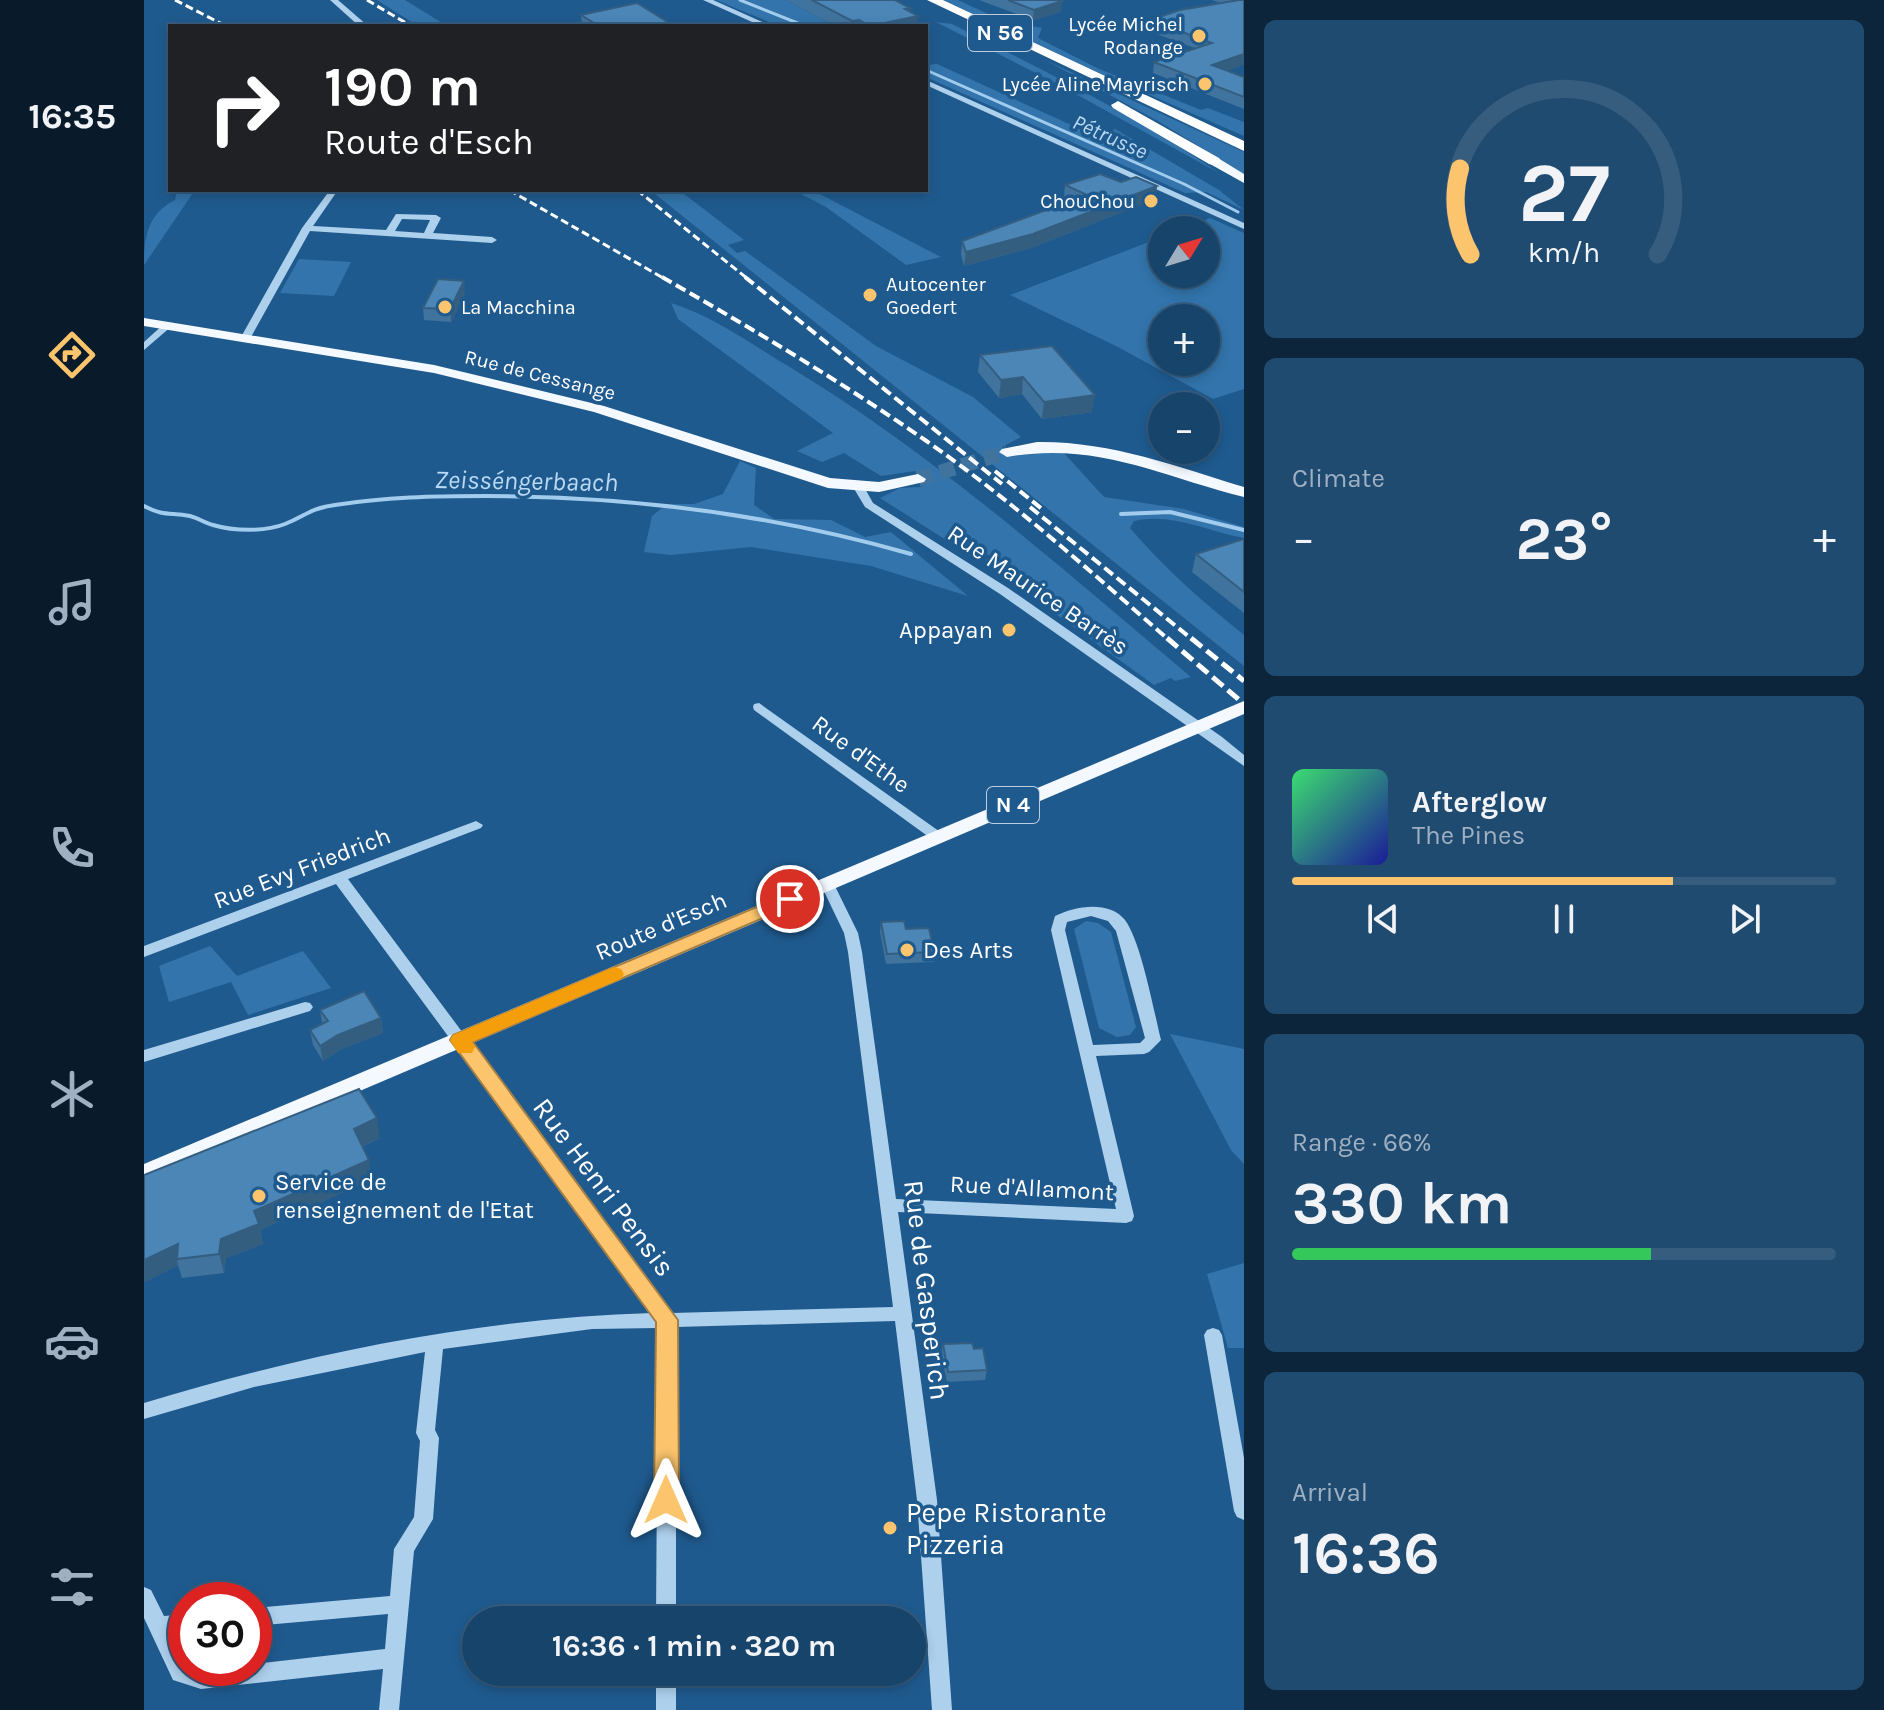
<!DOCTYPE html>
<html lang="en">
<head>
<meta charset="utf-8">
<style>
  :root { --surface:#17446a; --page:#204b70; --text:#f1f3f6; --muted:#9eb0c1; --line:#365c7e; --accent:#fbc46d }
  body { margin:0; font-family:Karla,sans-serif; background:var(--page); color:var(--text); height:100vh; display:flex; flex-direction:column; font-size:30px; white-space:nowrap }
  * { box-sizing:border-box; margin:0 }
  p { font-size:26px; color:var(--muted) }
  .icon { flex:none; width:44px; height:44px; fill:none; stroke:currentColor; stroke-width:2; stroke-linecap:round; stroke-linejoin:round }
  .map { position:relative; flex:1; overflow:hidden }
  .sheet { display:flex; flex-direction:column; gap:20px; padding:20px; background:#0d253a; width:640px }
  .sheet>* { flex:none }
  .top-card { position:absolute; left:24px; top:24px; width:760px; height:168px; border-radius:0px; box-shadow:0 4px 12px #0003,0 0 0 2px var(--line); background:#202124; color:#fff; overflow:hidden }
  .needle { width:52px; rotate:52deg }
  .tools { position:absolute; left:1004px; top:216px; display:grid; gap:16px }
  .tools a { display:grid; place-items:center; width:72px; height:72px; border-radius:50%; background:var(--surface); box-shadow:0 4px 12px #0003,0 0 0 2px var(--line); font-size:40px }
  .speed { position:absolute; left:24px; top:1582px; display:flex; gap:16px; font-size:40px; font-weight:700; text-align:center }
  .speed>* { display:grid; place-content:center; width:104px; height:104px; border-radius:50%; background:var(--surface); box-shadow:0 4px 12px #0003,0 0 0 2px var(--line); line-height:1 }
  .speed .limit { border:12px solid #d22; background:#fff; color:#111 }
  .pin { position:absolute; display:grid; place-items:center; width:68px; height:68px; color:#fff; margin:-34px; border:4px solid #fff; border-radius:50%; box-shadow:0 2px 8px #0007 }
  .me { position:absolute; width:88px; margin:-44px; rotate:0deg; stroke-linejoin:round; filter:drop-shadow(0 0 6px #0008) }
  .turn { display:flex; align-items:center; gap:28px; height:168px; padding:0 24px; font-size:36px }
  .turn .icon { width:104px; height:104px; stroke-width:2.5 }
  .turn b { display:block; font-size:56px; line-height:68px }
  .big { font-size:60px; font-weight:700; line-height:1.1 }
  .sheet .widget { flex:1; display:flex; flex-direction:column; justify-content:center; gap:12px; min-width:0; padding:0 28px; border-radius:12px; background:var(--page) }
  .sheet .dial { align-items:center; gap:0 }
  .dial svg { height:208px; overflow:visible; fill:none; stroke:var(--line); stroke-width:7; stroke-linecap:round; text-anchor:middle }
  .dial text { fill:var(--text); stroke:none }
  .song { display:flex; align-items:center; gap:24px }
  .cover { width:96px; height:96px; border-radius:12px; background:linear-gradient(135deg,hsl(140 70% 55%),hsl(240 70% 35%)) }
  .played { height:8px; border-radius:4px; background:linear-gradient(90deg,var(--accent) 70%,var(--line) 70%) }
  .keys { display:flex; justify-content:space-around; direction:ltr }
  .heat { display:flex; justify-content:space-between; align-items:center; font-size:44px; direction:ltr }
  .charge { height:12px; border-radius:6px; background:linear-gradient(90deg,#34c759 66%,var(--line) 0) }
  .trip { position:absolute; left:318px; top:1606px; width:464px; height:80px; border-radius:40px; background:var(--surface); box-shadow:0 4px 12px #0003,0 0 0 2px var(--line); font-weight:700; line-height:80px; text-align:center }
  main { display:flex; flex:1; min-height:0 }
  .dock { display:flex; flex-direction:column; width:144px; justify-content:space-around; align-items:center; background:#091b2a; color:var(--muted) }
  .dock .icon { width:56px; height:56px }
  .dock .active { color:var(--accent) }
  .dock b { font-size:36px; color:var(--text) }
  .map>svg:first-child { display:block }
</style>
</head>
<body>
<main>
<nav class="dock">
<b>16:35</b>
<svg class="icon active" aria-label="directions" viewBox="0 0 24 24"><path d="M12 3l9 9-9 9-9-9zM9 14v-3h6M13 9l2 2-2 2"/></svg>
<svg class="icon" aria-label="music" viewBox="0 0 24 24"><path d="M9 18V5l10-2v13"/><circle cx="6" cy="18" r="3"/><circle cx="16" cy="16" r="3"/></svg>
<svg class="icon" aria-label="phone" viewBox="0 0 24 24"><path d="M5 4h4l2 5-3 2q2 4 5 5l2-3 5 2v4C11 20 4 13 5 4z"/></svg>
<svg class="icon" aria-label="climate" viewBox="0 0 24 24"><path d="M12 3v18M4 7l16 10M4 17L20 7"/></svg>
<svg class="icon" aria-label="car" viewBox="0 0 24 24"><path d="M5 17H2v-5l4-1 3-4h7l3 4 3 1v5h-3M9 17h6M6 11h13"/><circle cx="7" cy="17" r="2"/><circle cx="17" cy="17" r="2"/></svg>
<svg class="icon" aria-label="filters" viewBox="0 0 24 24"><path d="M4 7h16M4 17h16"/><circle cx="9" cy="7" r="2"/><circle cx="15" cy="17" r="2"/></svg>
</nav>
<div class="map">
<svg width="1100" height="1710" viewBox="0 0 1100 1710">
  <rect width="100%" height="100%" fill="#1f5a8e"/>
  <g fill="#3274ab" fill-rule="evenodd">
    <path d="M233,0H261L303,26H274Z"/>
    <path d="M572,0H642L691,26H635Z"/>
    <path d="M800,0H814L857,20L898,28L894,38L953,68L1057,110L1064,108L1100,122V136L914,55Z"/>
    <path d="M792,22L808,24C898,70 992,115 1075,173L919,87Z"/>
    <path d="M901,60L1100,152V174L1014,121Z"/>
    <path d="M793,64L947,134L961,135L971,129L1075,190L1100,210L1062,192L1041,193L782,77V65Z"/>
    <path d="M33,190H51L0,265C0,237 4,213 31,200Z"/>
    <path d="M506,190H535L600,240L584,245L593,253L601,251L732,346L829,397L877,437L858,447L867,456L919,452L960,497L1040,509L1100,527V538C1063,531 1027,512 990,521L986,528C1020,568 1059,602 1100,635V666Z"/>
    <path d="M649,190H668L797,257L762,265L682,207Z"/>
    <path d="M1066,218L1100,233V389L1069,399L974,347L866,295L1018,237V274H1062V230H1036ZM1018,318H1062V362H1018Z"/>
    <path d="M155,259L207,262L190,296L136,293Z"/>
    <path d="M527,303C569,316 607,344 644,366C790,454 917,568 1047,677L1031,681L1027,678L1010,685L913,615L907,597L813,534L802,540L736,498L756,488L776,487L786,482L771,471L737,476L700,453L678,462L653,451L689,433L534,319Z"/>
    <path d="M596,461L612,468L610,505L630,519L687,520L721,537L747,532L824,596L727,566L607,547L527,555L500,552L508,516L523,504H550L579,494Z"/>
    <path d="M942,921L954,923L967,932L992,1027L986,1035L973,1037L955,1028L930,929Z"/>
    <path d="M66,946L93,976L159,951L187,988L104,1015L87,982L25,1002L15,966Z"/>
    <path d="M1026,1034L1100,1049V1164L1087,1150Z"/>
    <path d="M1100,1263V1348H1084L1063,1274Z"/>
  </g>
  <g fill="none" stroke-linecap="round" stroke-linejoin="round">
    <g stroke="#a1ccee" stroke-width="3">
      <path d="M596,0L661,26"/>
      <path d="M782,70L1040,184L1094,212"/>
    </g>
    <g stroke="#a1ccee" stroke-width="4">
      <path d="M0,506C21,517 26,512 46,516C54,518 61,523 69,525C89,531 121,532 141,524C162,516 164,509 191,505C241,497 291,496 342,496C484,496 630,515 767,554"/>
      <path d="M977,514L1026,512L1100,530"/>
    </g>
    <path stroke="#41739f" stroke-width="15" stroke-dasharray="15 8" stroke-linecap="butt" d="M774,479L863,452"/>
    <g fill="#add0ed" fill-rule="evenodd">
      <path d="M186,0H194L224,26H215Z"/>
      <path d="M559,0H569L627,26H617Z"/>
      <path d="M782,80L1100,223V229L782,85Z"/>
      <path d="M186,190H194L169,226L242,230L252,214L292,215L297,218L289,233L348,237L353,240L348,243L166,231L107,337L98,339L97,337L158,228ZM258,219L286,220L280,233L251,231Z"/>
      <path d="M21,323L29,325L0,350V342Z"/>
      <path d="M715,484L719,485L729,503L864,588L1078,737L1100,755V766L856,594L721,507L709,487Z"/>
      <path d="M615,703L799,834L801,837L799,840H789L610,710L609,707L610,704Z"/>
      <path d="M332,821L339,825L337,828L204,879L528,1313L749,1307L704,952L700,933L676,883L678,880H688L714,933L718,952L752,1199L972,1209L907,930L911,916C931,906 965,900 981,920C997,941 1010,1012 1017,1040L1005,1052L1000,1054L952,1056L990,1216L988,1221L982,1223L754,1212L793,1500L808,1710H788L773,1500L751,1321L532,1327V1620H512L514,1328L448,1329L299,1349L291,1430L295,1438L289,1519L270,1551L255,1710H235L239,1669L57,1689L29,1680L0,1618V1587L7,1590L20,1616L42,1614V1632L28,1634L42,1668H110V1664L241,1649L244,1614L110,1626V1608L246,1596L250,1549L270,1517L276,1441L272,1433L281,1352L110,1387L0,1419V1403C164,1353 336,1318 508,1313L192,884L0,957V946ZM947,916L964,921L972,931L1001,1038L996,1043L949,1045L921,930L923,922Z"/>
      <path d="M161,1002L166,1003L169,1007L166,1011L0,1062V1050Z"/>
      <path d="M1069,1328L1075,1330L1078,1335L1100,1458V1520L1093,1517L1090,1511L1060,1335L1063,1330Z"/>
      <rect x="512" y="1672" width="20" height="38"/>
    </g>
    <g fill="#f3f9ff" fill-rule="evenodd">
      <path d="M1066,158H1074L1100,174V183L1066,164Z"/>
      <path d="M0,318L290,365L460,406L686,478L735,482L774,474L782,479L780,482L735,492L684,488L450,412L290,373L0,326Z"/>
      <path d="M893,442C966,441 1031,466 1100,487V497C1016,476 953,441 863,457L855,452L858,449Z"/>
      <path d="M1100,701V714L0,1183V1164Z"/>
    </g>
    <g fill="#fff" fill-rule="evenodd">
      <path d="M783,0H799L1100,141V151Z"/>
      <path d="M974,101L1075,158L1077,161L1070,165L1065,164L969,108L967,105Z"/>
    </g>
    <g stroke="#fff" stroke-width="3" stroke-dasharray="8 4" stroke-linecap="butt">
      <path d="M31,0L82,26"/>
      <path d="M223,0L267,26"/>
      <path d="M365,190L521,279"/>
      <path d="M493,190L604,279"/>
    </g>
    <g stroke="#fff" stroke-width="4" stroke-dasharray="11 5" stroke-linecap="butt">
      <path d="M518,277C607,328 696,381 781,440C867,500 946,571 1025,640"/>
      <path d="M601,277L858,484"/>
      <path d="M851,471L898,509"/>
      <path d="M886,507L1049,640"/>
    </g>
    <g stroke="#fff" stroke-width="5" stroke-dasharray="14 6" stroke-linecap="butt">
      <path d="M1023,638L1100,704"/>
      <path d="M1047,638L1100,681"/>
    </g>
  </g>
  <g fill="#40739d">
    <path d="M642,0H751L766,8V12L773,26H691Z"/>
    <path d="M835,0H914L918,1L916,12L889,20Z"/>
    <path d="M1068,0H1100L1083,71L1100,77V109L1009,73L1010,62L1051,48L1004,31L1006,20L1076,3Z"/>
    <path d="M437,15L530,26H438Z"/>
    <path d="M977,182L1013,186L1011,199L887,248L820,266L817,255L818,241L926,202L920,198L921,185Z"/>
    <path d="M321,293L307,322L280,320L279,308Z"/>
    <path d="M836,355L948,412L898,419L878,394L855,398L834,372Z"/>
    <path d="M1100,539V613L1048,572L1052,554Z"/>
    <path d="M737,922L762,929L790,952L789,962L742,964L736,932Z"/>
    <path d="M176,1010L237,1018L239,1033L197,1049L179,1061L169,1045L166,1030L178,1024Z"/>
    <path d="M236,1138L219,1146L228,1179L116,1230L119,1244L82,1258L80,1273L38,1278L34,1265L0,1282V1175Z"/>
    <path d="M799,1344L843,1370L841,1380L803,1382L797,1354Z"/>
  </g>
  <g fill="#345e80">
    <path d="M918,1L916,12L889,20L890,10Z"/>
    <path d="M766,8V17L774,16L773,26H728L761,9Z"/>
    <path d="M715,20V26H708V21Z"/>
    <path d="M1100,54V65L1066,77L1068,65Z"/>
    <path d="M1013,186L1011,199L887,248L820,266L822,252Z"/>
    <path d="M320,281L321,293L307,322L306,309Z"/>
    <path d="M879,377L878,394L855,398L857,380Z"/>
    <path d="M951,395L948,412L898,419L900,402Z"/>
    <path d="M237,1018L239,1033L197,1049L179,1061L176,1046L194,1035Z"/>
    <path d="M233,1118L236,1138L213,1148L210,1129Z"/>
    <path d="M225,1160L228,1179L116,1230L119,1244L82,1258L80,1273L75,1254L77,1239L110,1211Z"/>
    <path d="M34,1244L33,1259L34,1265L0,1282V1260Z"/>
  </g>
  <g fill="#4b86b7" stroke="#345e80" stroke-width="2">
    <path d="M668,0H751L766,8L761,9L774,16L726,26L715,20L708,21Z"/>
    <path d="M864,0H914L918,1L890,10Z"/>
    <path d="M1095,0H1100V54L1068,65L1100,77V97L1010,62L1068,43L1006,20L1036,10Z"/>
    <path d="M493,3L530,26H455L437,15Z"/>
    <path d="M956,174L977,182L992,177L1013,186L889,234L822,252L818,241L943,195L921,185Z"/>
    <path d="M294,279L320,281L306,309L279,308Z"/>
    <path d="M908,346L951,395L900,402L879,377L857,380L836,355Z"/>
    <path d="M1100,539V592L1052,554Z"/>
    <path d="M760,921L762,929L785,928L790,952L743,954L737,922Z"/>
    <path d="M220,991L237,1018L194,1035L176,1046L166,1030L184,1021L176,1010Z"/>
    <path d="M215,1089L233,1118L210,1129L225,1160L110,1211L115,1224L77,1239L75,1254L33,1259L34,1244L0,1260V1175Z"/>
    <path d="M828,1343L830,1349L839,1348L843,1370L804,1372L799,1344Z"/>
  </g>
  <path fill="#fbc46d" stroke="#a37f47" stroke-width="2" d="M646,893L655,899L652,904L329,1042L534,1320L535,1500L531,1508L522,1511L514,1508L510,1500L512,1322L306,1040L309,1035Z"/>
  <path fill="#f59e0b" d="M470,967L477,969L480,974L477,979L328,1042L331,1047L328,1053H314L306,1040L309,1035Z"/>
  <g fill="#fbc46d" stroke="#1f5a8e" stroke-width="3">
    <circle cx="1055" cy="36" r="8"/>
    <circle cx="1061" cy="84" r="8"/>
    <circle cx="1007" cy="201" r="8"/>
    <circle cx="726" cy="295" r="8"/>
    <circle cx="301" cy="307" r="8"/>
    <circle cx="865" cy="630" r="8"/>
    <circle cx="763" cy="950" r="8"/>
    <circle cx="115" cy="1196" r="8"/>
    <circle cx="746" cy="1528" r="8"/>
  </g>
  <g text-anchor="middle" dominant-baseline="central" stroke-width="7" stroke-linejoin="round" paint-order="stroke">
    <g font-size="20" fill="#fff" stroke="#1f5a8e" text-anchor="end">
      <text x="1039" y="24">Lycée Michel<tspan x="1039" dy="23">Rodange</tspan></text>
      <text x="1045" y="84">Lycée Aline Mayrisch</text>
      <text x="991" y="201">ChouChou</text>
      <text x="742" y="284" text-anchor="start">Autocenter<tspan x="742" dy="23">Goedert</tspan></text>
      <text x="317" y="307" text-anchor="start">La Macchina</text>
    </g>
    <g font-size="20" fill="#fff" stroke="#1f5a8e">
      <text transform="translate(396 375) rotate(14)">Rue de Cessange</text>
    </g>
    <g fill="#1f5a8e" stroke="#bccedd" stroke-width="2">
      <rect x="824" y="15" width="64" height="36" rx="6"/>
      <rect x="843" y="787" width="52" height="36" rx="6"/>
    </g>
    <g font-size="22" font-weight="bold" fill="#fff">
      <text x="856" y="33">N 56</text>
      <text x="869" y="805">N 4</text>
    </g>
    <g font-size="22" font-style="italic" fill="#b9d9f4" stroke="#1f5a8e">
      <text transform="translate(966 137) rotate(24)">Pétrusse</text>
    </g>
    <g font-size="24" fill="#fff" stroke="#1f5a8e">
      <text transform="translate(894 590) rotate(34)">Rue Maurice Barrès</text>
      <text transform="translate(717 754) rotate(36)">Rue d'Ethe</text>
      <text transform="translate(158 868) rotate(-21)">Rue Evy Friedrich</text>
      <text transform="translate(517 926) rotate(-23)">Route d'Esch</text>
      <text transform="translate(888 1188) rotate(3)">Rue d'Allamont</text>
    </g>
    <g font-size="24" fill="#fff" stroke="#1f5a8e" text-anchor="start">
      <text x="849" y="630" text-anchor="end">Appayan</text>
      <text x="779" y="950">Des Arts</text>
      <text x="131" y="1182">Service de<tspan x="131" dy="28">renseignement de l'Etat</tspan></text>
    </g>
    <g font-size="26" font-style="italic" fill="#b9d9f4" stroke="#1f5a8e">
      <text transform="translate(382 481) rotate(1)">Zeisséngerbaach</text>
    </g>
    <g font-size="28" fill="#fff" stroke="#1f5a8e">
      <text transform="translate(460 1187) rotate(53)">Rue Henri Pensis</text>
      <text transform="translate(783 1290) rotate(83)">Rue de Gasperich</text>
    </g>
    <g font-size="28" fill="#fff" stroke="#1f5a8e" text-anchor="start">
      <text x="762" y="1512">Pepe Ristorante<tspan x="762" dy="32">Pizzeria</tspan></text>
    </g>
  </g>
</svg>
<div class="tools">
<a><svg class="needle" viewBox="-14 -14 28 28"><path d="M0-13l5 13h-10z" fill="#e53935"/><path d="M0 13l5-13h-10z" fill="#9eb0c1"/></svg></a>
<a>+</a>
<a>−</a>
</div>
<div class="speed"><div class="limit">30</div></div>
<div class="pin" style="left:646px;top:899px;background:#d93025"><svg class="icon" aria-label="arrive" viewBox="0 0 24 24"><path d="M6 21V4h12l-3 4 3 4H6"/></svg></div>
<svg class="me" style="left:522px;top:1500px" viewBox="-20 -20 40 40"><path d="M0-17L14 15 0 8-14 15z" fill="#fbc46d" stroke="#fff" stroke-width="4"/></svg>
<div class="trip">16:36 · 1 min · 320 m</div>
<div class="top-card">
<div class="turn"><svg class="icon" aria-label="right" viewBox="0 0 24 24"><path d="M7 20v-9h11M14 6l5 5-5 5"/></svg><div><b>190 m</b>Route d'Esch</div></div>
</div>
</div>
<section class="sheet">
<div class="widget dial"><svg viewBox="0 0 100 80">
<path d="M14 69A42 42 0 1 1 86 69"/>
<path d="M14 69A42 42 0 0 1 10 36" stroke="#fbc46d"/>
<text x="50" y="56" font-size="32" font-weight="700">27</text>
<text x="50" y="72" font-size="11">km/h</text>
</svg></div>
<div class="widget"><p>Climate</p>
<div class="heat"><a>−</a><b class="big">23°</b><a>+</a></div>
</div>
<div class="widget">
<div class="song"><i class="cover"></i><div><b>Afterglow</b><p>The Pines</p></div></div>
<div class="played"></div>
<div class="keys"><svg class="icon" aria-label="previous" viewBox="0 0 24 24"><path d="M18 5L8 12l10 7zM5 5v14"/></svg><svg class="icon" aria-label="pause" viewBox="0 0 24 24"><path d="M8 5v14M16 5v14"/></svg><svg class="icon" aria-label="next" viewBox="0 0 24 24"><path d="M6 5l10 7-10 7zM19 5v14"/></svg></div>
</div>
<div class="widget"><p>Range · 66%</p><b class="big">330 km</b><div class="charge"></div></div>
<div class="widget"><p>Arrival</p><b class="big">16:36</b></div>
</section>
</main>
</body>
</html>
